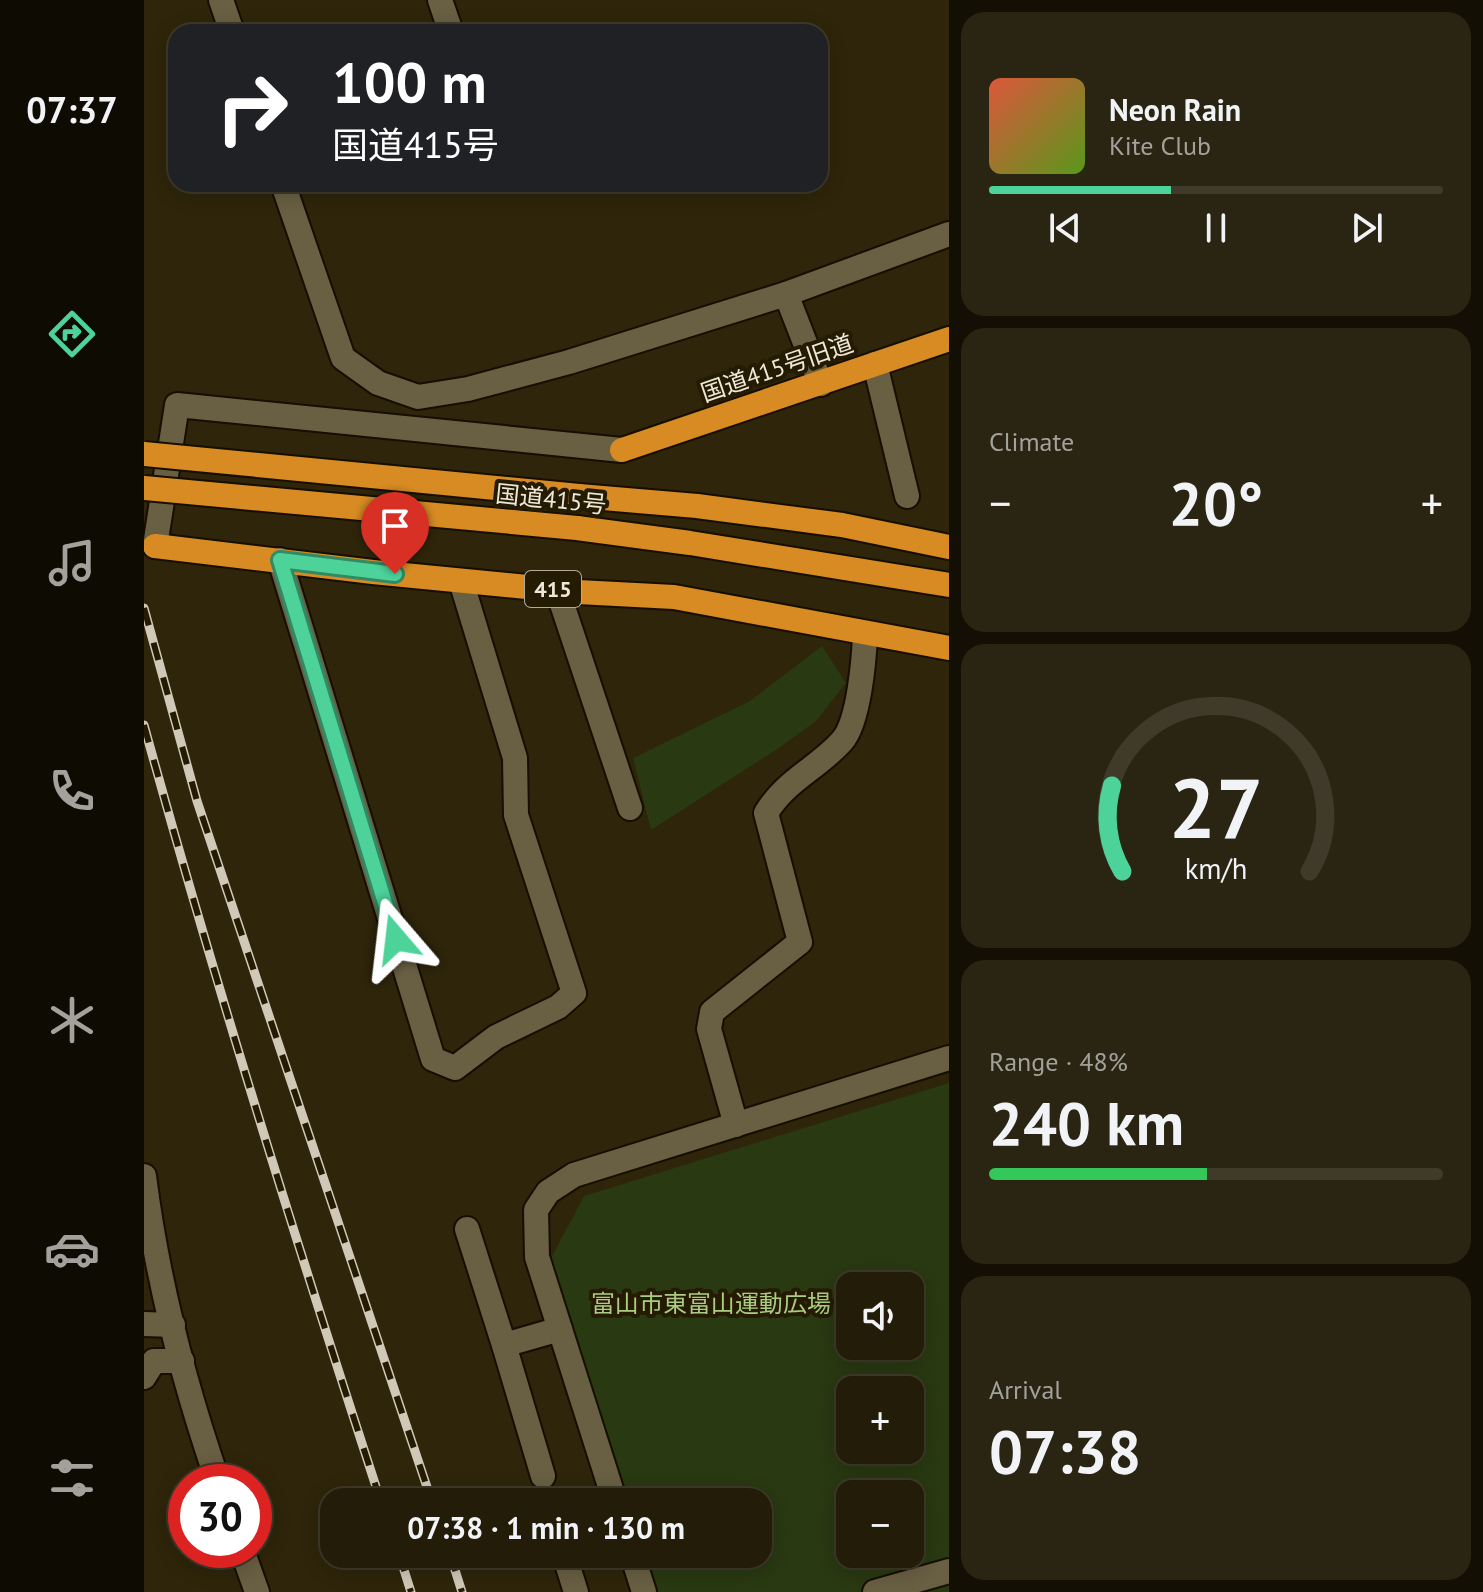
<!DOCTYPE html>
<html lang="en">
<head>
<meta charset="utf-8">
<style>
  :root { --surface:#221c08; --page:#2a2512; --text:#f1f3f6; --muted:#a2a19c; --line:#3f3a29; --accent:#4dd39a }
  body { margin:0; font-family:"PT Sans","Noto Sans JP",sans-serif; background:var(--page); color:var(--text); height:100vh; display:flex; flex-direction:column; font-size:30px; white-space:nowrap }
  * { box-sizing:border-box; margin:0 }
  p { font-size:26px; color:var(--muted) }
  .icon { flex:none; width:44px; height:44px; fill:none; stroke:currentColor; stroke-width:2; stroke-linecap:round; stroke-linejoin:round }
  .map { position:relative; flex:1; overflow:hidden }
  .panel { display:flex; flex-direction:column; gap:12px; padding:12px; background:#130f04; width:534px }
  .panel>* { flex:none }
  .banner { position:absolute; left:24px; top:24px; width:660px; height:168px; border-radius:24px; box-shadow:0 4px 20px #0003,0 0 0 2px var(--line); background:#202124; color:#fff; overflow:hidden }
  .fabs { position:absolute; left:692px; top:1272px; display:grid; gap:16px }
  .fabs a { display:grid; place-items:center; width:88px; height:88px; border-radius:16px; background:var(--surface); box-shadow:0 4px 20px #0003,0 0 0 2px var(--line); font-size:40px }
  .speed { position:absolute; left:24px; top:1464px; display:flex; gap:16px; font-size:40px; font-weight:700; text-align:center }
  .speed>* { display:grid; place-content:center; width:104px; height:104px; border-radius:50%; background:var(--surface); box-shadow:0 4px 20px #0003,0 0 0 2px var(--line); line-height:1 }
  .speed .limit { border:12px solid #d22; background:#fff; color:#111 }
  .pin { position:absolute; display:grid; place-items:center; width:68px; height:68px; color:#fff; margin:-82px -34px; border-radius:50% 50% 50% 0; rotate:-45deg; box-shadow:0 0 8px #0007 }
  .pin .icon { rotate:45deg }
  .me { position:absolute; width:88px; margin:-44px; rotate:343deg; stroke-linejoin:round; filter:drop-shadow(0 0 6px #0008) }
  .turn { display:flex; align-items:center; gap:28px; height:168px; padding:0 32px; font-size:36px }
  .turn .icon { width:104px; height:104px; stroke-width:2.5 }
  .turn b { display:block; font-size:56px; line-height:68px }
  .big { font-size:60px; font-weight:600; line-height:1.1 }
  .panel .tile { flex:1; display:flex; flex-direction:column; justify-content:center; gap:12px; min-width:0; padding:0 28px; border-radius:24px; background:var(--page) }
  .panel .dial { align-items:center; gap:0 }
  .dial svg { height:208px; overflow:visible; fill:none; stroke:var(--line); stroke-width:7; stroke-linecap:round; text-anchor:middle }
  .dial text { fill:var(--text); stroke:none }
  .song { display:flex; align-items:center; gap:24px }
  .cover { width:96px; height:96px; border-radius:12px; background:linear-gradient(135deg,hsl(10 70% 55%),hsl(90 70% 35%)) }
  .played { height:8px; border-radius:4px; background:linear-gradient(90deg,var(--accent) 40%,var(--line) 40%) }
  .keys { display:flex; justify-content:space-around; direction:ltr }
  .heat { display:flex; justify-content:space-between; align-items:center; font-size:44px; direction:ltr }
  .charge { height:12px; border-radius:6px; background:linear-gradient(90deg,#34c759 48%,var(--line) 0) }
  .trip { position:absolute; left:176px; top:1488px; width:452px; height:80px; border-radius:24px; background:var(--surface); box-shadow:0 4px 20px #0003,0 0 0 2px var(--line); font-weight:600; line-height:80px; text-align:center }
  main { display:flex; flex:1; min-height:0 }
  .tabs { display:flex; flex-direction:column; width:144px; justify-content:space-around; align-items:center; background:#0e0b03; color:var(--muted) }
  .tabs .icon { width:56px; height:56px }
  .tabs .selected { color:var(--accent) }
  .tabs b { font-size:36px; color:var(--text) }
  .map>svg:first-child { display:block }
</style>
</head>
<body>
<main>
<nav class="tabs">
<b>07:37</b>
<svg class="icon selected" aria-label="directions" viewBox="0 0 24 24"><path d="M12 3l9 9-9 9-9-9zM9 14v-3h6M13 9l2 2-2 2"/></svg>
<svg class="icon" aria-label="music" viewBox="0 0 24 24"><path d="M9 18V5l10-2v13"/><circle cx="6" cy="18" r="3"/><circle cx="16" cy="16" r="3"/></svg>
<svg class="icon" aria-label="phone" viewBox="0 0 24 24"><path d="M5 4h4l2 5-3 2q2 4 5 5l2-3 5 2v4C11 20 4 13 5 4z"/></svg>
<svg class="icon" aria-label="climate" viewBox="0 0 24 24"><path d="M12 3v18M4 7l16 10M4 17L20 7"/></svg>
<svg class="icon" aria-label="car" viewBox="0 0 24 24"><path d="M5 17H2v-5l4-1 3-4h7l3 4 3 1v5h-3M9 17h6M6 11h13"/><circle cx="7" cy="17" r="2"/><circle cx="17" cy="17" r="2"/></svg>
<svg class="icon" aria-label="filters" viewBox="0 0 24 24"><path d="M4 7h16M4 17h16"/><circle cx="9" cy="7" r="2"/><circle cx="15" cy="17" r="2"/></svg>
</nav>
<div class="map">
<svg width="805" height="1592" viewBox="0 0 805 1592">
  <rect width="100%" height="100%" fill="#2e250a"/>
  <g fill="#293912" fill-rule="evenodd">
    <path d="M678,646L702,683L672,721L635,748L507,830L489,758L606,701Z"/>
    <path d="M805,1083V1592H514L502,1554H614V1502H486L407,1258L440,1196ZM706,1286H766V1346H706ZM706,1390H766V1450H706ZM706,1494H766V1554H706Z"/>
  </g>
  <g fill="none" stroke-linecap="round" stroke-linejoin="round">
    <g stroke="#160e00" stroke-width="28">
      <g id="minor">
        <path d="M77,0L88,32"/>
        <path d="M296,0L307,32"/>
        <path d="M139,184L199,358L234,383L274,397L324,389L425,362L642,294L677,384"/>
        <path d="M642,294L805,234"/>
        <path d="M731,364L763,496"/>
        <path d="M11,546L33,405L478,450"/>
        <path d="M136,560L289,1059L311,1068L352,1037L414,1007L430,993L372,815L371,758L317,581"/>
        <path d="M413,589L486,808"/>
        <path d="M592,1125L565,1029L568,1012L656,942L622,813C643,779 673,769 698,741C715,722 720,660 721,634"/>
        <path d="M0,1176C13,1280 40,1383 74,1482"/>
        <path d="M323,1229L360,1345L416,1329"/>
        <path d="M0,1324L29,1325"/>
        <path d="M360,1345L399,1476"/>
        <path d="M0,1377L10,1361H38"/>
        <path d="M471,1502L393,1257L392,1210L404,1192L430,1175L805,1058"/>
        <path d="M98,1550L113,1592"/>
        <path d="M420,1554L432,1592"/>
        <path d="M488,1554L500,1592"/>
        <path d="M731,1592L805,1571"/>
      </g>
    </g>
    <g stroke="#160e00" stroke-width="28">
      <g id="highway">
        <path d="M478,450L805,339"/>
        <path d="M435,496L553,506L698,525L805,547"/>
        <path d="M433,528L546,543L805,585"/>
        <path d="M11,546L229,572L434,592L530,597L805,648"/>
      </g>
    </g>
    <use href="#minor" stroke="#695f43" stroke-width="24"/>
    <use href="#highway" stroke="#d78b22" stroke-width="24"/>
    <g stroke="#d0c9b8" stroke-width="9">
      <g id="rail">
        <path d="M0,608L53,801L288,1502"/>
        <path d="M0,725C72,987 153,1244 237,1502"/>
        <path d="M255,1554L267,1592"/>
        <path d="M306,1554L318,1592"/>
      </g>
    </g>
    <use href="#rail" stroke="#241b02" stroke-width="6" stroke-dasharray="18" stroke-linecap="butt"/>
    <g stroke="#160e00" stroke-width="28" stroke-linecap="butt">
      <g id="highway-bridge">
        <path d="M0,454L435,496"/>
        <path d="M0,488L433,528"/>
      </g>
    </g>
    <use href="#highway-bridge" stroke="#d78b22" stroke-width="24"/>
  </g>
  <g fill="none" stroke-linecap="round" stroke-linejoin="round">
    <g stroke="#328964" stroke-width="20">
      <path id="route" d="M251,574L136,560L252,939"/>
    </g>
    <use href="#route" stroke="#4dd39a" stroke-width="14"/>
  </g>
  <g text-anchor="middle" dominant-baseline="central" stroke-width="8" stroke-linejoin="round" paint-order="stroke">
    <rect fill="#241b02" stroke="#b1aa98" stroke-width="2" x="381" y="571" width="56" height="36" rx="6"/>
    <g font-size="22" font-weight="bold" fill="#eee8d9">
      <text x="409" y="589">415</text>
    </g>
    <g font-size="24" fill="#eee8d9" stroke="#241b02">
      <text transform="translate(633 368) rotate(-19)">国道415号旧道</text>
      <text transform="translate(407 499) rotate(6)">国道415号</text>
    </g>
    <g font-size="24" fill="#aacd81" stroke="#241b02">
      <text x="567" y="1303">富山市東富山運動広場</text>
    </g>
  </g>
</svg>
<div class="fabs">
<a><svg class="icon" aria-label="sound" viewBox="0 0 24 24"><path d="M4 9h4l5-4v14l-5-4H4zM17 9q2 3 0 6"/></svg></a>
<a>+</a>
<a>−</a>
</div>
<div class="speed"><div class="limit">30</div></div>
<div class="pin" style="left:251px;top:574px;background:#d93025"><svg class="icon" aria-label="arrive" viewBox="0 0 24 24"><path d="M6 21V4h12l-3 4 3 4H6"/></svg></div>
<svg class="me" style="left:252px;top:939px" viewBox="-20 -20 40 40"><path d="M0-17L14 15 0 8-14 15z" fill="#4dd39a" stroke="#fff" stroke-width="4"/></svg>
<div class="trip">07:38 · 1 min · 130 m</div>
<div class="banner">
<div class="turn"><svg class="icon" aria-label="right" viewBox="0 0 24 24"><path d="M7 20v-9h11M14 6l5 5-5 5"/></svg><div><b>100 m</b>国道415号</div></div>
</div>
</div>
<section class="panel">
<div class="tile">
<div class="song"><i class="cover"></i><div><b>Neon Rain</b><p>Kite Club</p></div></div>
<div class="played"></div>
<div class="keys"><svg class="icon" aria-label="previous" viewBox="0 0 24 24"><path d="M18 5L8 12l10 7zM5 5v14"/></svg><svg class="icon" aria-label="pause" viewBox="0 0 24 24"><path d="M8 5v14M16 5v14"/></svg><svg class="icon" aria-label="next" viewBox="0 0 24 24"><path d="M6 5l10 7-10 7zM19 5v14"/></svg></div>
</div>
<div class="tile"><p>Climate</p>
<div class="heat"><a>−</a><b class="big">20°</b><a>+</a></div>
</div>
<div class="tile dial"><svg viewBox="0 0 100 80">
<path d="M14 69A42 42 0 1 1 86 69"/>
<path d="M14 69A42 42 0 0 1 10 36" stroke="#4dd39a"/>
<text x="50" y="56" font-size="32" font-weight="700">27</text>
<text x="50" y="72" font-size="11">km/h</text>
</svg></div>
<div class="tile"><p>Range · 48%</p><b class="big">240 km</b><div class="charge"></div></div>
<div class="tile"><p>Arrival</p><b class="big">07:38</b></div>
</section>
</main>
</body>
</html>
